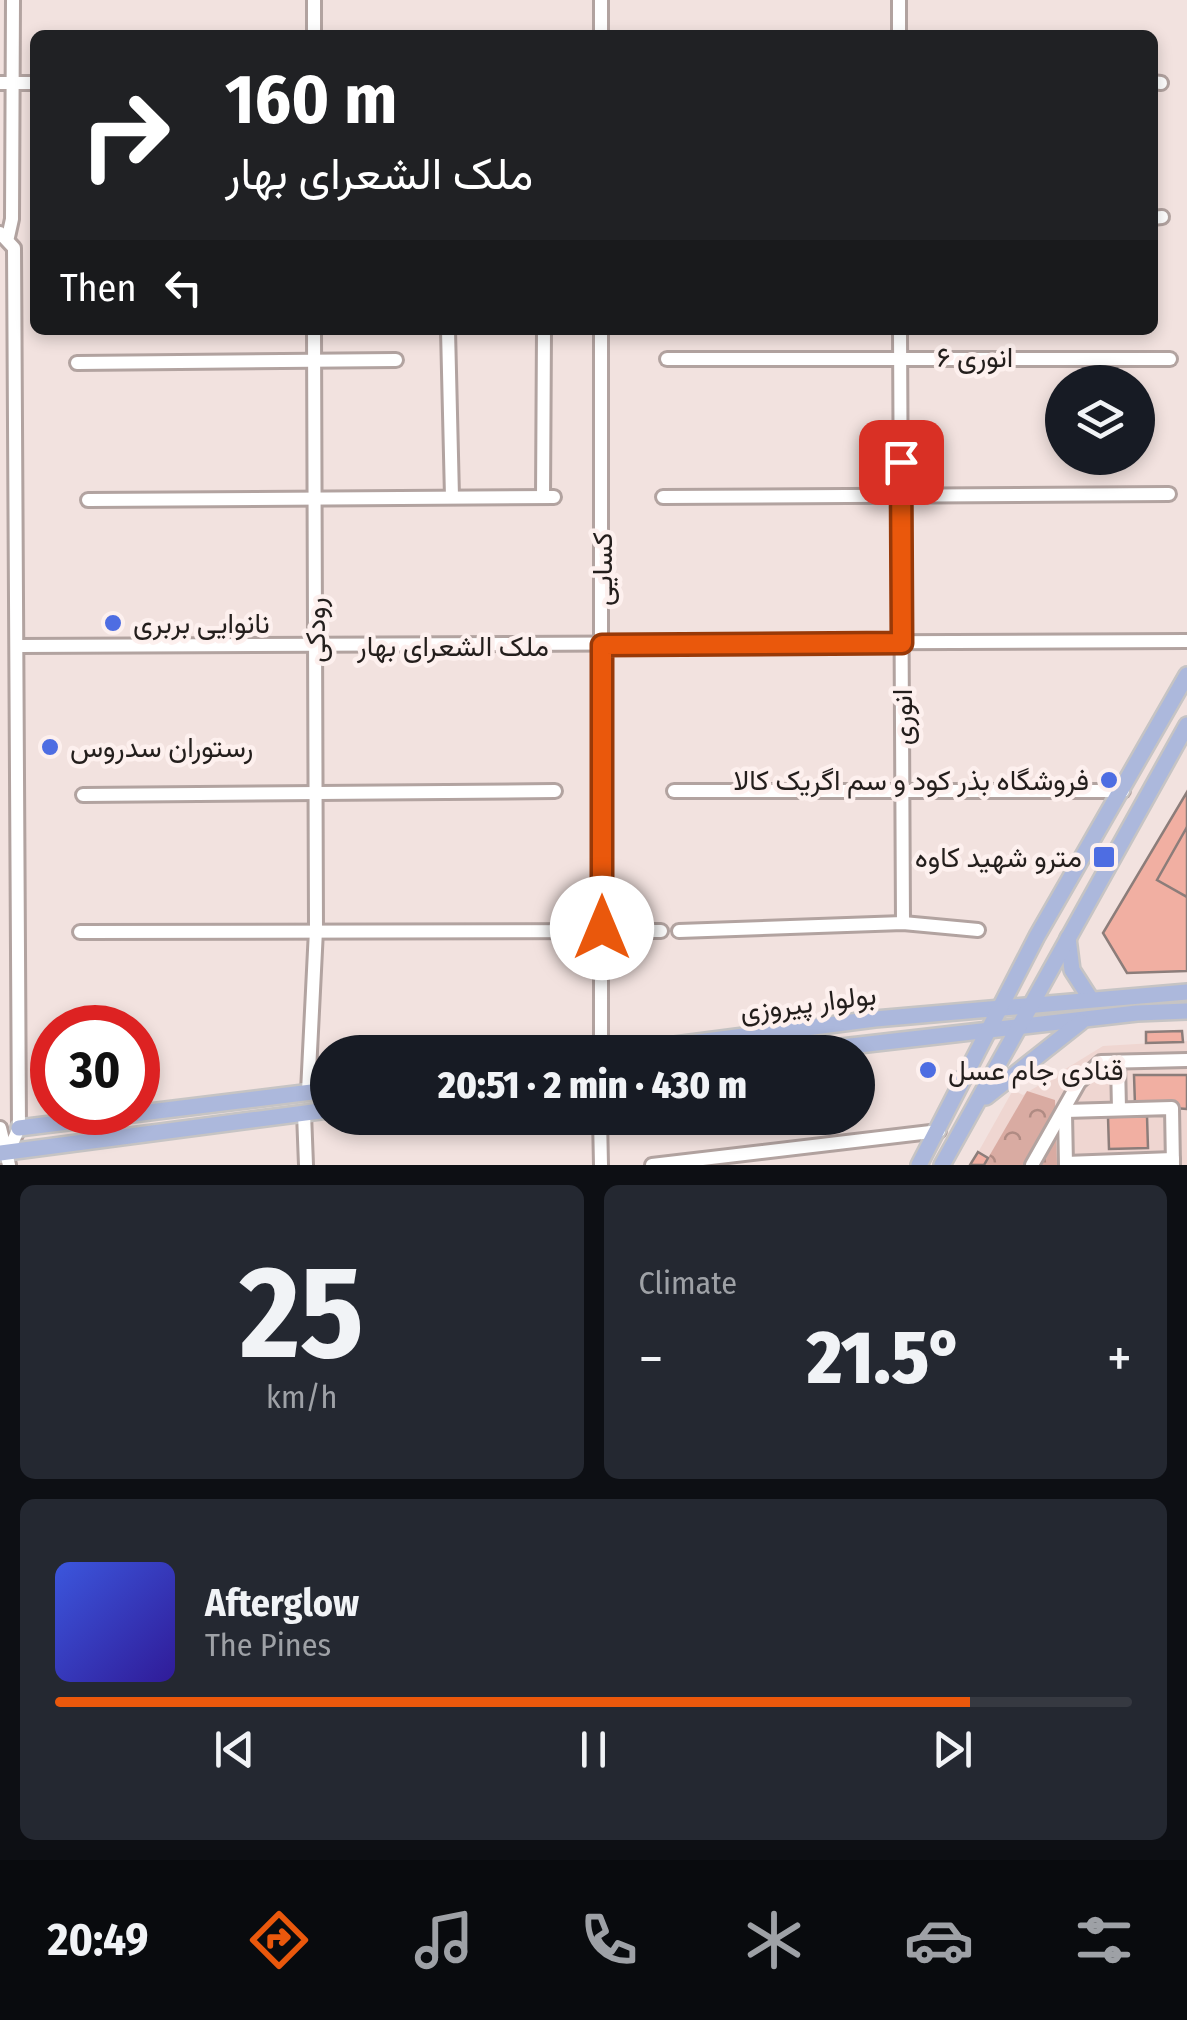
<!DOCTYPE html>
<html lang="en">
<head>
<meta charset="utf-8">
<style>
  :root { --surface:#171b24; --page:#242831; --text:#f1f3f6; --muted:#9ea1a6; --line:#363941; --accent:#ea580c }
  body { margin:0; font-family:"Fira Sans Condensed",Vazirmatn,sans-serif; background:var(--page); color:var(--text); height:100vh; display:flex; flex-direction:column; font-size:38px; white-space:nowrap }
  * { box-sizing:border-box; margin:0 }
  p { font-size:32px; color:var(--muted) }
  .icon { flex:none; width:55px; height:55px; fill:none; stroke:currentColor; stroke-width:2; stroke-linecap:round; stroke-linejoin:round }
  .map { position:relative; height:1165px; overflow:hidden }
  .panel { display:flex; flex-direction:column; gap:20px; padding:20px; background:#0d0f14; flex:1 }
  .panel>* { flex:none }
  .top-card { position:absolute; left:30px; top:30px; width:1128px; height:305px; border-radius:15px; box-shadow:0 5px 15px #0003; background:#202124; color:#fff; overflow:hidden }
  .controls { position:absolute; left:1045px; top:365px; display:grid; gap:20px }
  .controls a { display:grid; place-items:center; width:110px; height:110px; border-radius:50%; background:var(--surface); box-shadow:0 5px 15px #0003; font-size:50px }
  .speed { position:absolute; left:30px; top:1005px; display:flex; gap:20px; font-size:50px; font-weight:700; text-align:center }
  .speed>* { display:grid; place-content:center; width:130px; height:130px; border-radius:50%; background:var(--surface); box-shadow:0 5px 15px #0003; line-height:1 }
  .speed .limit { border:15px solid #d22; background:#fff; color:#111 }
  .pin { position:absolute; display:grid; place-items:center; width:85px; height:85px; color:#fff; margin:-42px; border-radius:20px; box-shadow:0 5px 15px #0006 }
  .me { position:absolute; width:110px; margin:-55px; rotate:0deg; stroke-linejoin:round; filter:drop-shadow(0 0 8px #0008) }
  .turn { display:flex; align-items:center; gap:35px; height:210px; padding:0 30px; font-size:45px }
  .turn .icon { width:130px; height:130px; stroke-width:2.5 }
  .turn b { display:block; font-size:70px; line-height:85px }
  .then { display:flex; align-items:center; height:95px; padding:0 30px; background:#0003; gap:20px; font-size:38px }
  .big { font-size:75px; font-weight:800; line-height:1.1 }
  .panel .card { flex:1; display:flex; flex-direction:column; justify-content:center; gap:15px; min-width:0; padding:0 35px; border-radius:15px; background:var(--page) }
  .panel .dial { align-items:center; gap:0 }
  .dial b { font-size:130px; line-height:1 }
  .song { display:flex; align-items:center; gap:30px }
  .cover { width:120px; height:120px; border-radius:15px; background:linear-gradient(135deg,hsl(230 70% 55%),hsl(250 70% 35%)) }
  .played { height:10px; border-radius:5px; background:linear-gradient(90deg,var(--accent) 85%,var(--line) 85%) }
  .keys { display:flex; justify-content:space-around; direction:ltr }
  .heat { display:flex; justify-content:space-between; align-items:center; font-size:55px; direction:ltr }
  .panel .tiles { flex:1; display:grid; gap:20px; grid-template-columns:1fr 1fr }
  .card:last-child { grid-column:span 2 }
  .trip { position:absolute; left:310px; top:1035px; width:565px; height:100px; border-radius:50px; background:var(--surface); box-shadow:0 5px 15px #0003; font-weight:800; line-height:100px; text-align:center }
  .tab-bar { display:flex; height:160px; justify-content:space-around; align-items:center; background:#090b0e; color:var(--muted) }
  .tab-bar .icon { width:70px; height:70px }
  .tab-bar .active { color:var(--accent) }
  .tab-bar b { font-size:45px; color:var(--text) }
  .map>svg:first-child { display:block }
</style>
</head>
<body>
<div class="map">
<svg width="1187" height="1165" viewBox="0 0 1187 1165">
  <defs>
    <pattern id="park-crowns" width="20" height="18" patternUnits="userSpaceOnUse" patternTransform="scale(2.5)"><rect width="20" height="18" fill="#d9aba2"/><path d="M2 6a3 3 0 1 1 6 0M12 15a3 3 0 1 1 6 0" fill="none" stroke="#b08b83"/></pattern>
  </defs>
  <rect width="100%" height="100%" fill="#f2e2df"/>
  <path fill="#efd6d1" d="M1187,1041V1165H971L1013,1090L1023,1095L1103,1046Z"/>
  <path fill="url(#park-crowns)" d="M1027,1091L1055,1100L1057,1165H984Z"/>
  <g fill="#f1afa2" stroke="#8c7d7a" stroke-width="2.5">
    <path d="M1187,792V971L1127,973L1103,933Z"/>
    <path d="M1187,827V897L1157,880Z"/>
    <path d="M1182,1031L1183,1042L1146,1043V1032Z"/>
    <path d="M1134,1075H1187V1109L1135,1105Z"/>
    <path d="M1147,1116L1148,1148L1109,1149L1108,1117Z"/>
    <path d="M978,1152L988,1158L984,1165H970Z"/>
  </g>
  <g fill="none" stroke-linecap="round" stroke-linejoin="round">
    <g stroke="#b2a3a0" stroke-width="18">
      <g id="minor">
        <path d="M314,0V35"/>
        <path d="M601,0V35"/>
        <path d="M899,0V35"/>
        <path d="M1152,82L1161,83"/>
        <path d="M0,83H35"/>
        <path d="M1152,218L1162,217"/>
        <path d="M0,233L14,248L19,1128L8,1152"/>
        <path d="M8,237L12,219L13,0"/>
        <path d="M448,330L452,497"/>
        <path d="M601,330V1052"/>
        <path d="M900,330L903,923"/>
        <path d="M667,359H1170"/>
        <path d="M77,363L396,360"/>
        <path d="M543,497L544,330"/>
        <path d="M663,497L1169,494"/>
        <path d="M88,500L554,497"/>
        <path d="M18,646L1187,641"/>
        <path d="M674,791H1123"/>
        <path d="M83,795L555,791"/>
        <path d="M679,931L903,923L978,930"/>
        <path d="M80,932L661,931"/>
        <path d="M1118,1063L1119,1109"/>
        <path d="M308,1092L316,930L314,330"/>
        <path d="M1065,1111L1172,1108L1173,1165"/>
        <path d="M304,1113L306,1165"/>
        <path d="M1065,1113L1066,1165"/>
        <path d="M600,1118L601,1165"/>
        <path d="M0,1128L9,1165"/>
        <path d="M1066,1163L1173,1159"/>
        <path d="M652,1165L939,1131"/>
        <path d="M1032,1165L1079,1082L1101,1062L1187,1060"/>
      </g>
    </g>
    <g stroke="#c6c4c4" stroke-width="20">
      <g id="major">
        <path d="M1068,938L1072,970L1090,998"/>
        <path d="M621,1052L875,1019L1187,992"/>
        <path d="M798,1052L1137,1013L1187,1011"/>
        <path d="M986,1097L1081,1022"/>
        <path d="M19,1128L328,1090"/>
        <path d="M0,1153L328,1110"/>
        <path d="M919,1165L1037,936L1187,675"/>
        <path d="M942,1165L1187,725"/>
      </g>
    </g>
    <use href="#minor" stroke="#fff" stroke-width="12"/>
    <use href="#major" stroke="#acb8dc" stroke-width="15"/>
  </g>
  <g fill="none" stroke-linecap="round" stroke-linejoin="round">
    <g stroke="#983908" stroke-width="25">
      <path id="route" d="M602,928V645L902,643L901,462"/>
    </g>
    <use href="#route" stroke="#ea580c" stroke-width="18"/>
  </g>
  <g fill="#4e6de2" stroke="#fdf0ee" stroke-width="4">
    <circle cx="113" cy="623" r="10"/>
    <circle cx="50" cy="747" r="10"/>
    <circle cx="1109" cy="780" r="10"/>
    <rect x="1092" y="845" width="24" height="24" rx="5"/>
    <circle cx="928" cy="1070" r="10"/>
  </g>
  <g text-anchor="middle" dominant-baseline="central" stroke-width="9" stroke-linejoin="round" paint-order="stroke">
    <g font-size="28" fill="#231e1c" stroke="#fdf0ee">
      <text x="975" y="357">انوری ۶</text>
      <text transform="translate(602 569) rotate(-90)">کسایی</text>
      <text transform="translate(315 630) rotate(-90)">رودکی</text>
      <text x="453" y="646">ملک الشعرای بهار</text>
      <text transform="translate(902 717) rotate(-90)">انوری</text>
      <text transform="translate(808 1003) rotate(-7)">بولوار پیروزی</text>
    </g>
    <g font-size="28" fill="#231e1c" stroke="#fdf0ee" text-anchor="start">
      <text x="133" y="623">نانوایی بربری</text>
      <text x="70" y="747">رستوران سدروس</text>
      <text x="1089" y="780" text-anchor="end">فروشگاه بذر کود و سم اگریک کالا</text>
      <text x="1082" y="857" text-anchor="end">مترو شهید کاوه</text>
      <text x="948" y="1070">قنادی جام عسل</text>
    </g>
  </g>
</svg>
<div class="controls">
<a><svg class="icon" aria-label="layers" viewBox="0 0 24 24"><path d="M12 4l9 5-9 5-9-5zM3 14l9 5 9-5"/></svg></a>
</div>
<div class="speed"><div class="limit">30</div></div>
<div class="pin" style="left:901px;top:462px;background:#d93025"><svg class="icon" aria-label="arrive" viewBox="0 0 24 24"><path d="M6 21V4h12l-3 4 3 4H6"/></svg></div>
<svg class="me" style="left:602px;top:928px" viewBox="-20 -20 40 40"><circle r="19" fill="#fff"/><path d="M0-13L10 11 0 6-10 11z" fill="#ea580c"/></svg>
<div class="trip">20:51 · 2 min · 430 m</div>
<div class="top-card">
<div class="turn"><svg class="icon" aria-label="right" viewBox="0 0 24 24"><path d="M7 20v-9h11M14 6l5 5-5 5"/></svg><div><b>160 m</b>ملک الشعرای بهار</div></div>
<div class="then">Then<svg class="icon" aria-label="left" viewBox="0 0 24 24"><path d="M17 20v-9H6M10 6l-5 5 5 5"/></svg></div>
</div>
</div>
<section class="panel">
<div class="tiles">
<div class="card dial"><b>25</b><p>km/h</p></div>
<div class="card"><p>Climate</p>
<div class="heat"><a>−</a><b class="big">21.5°</b><a>+</a></div>
</div>
<div class="card">
<div class="song"><i class="cover"></i><div><b>Afterglow</b><p>The Pines</p></div></div>
<div class="played"></div>
<div class="keys"><svg class="icon" aria-label="previous" viewBox="0 0 24 24"><path d="M18 5L8 12l10 7zM5 5v14"/></svg><svg class="icon" aria-label="pause" viewBox="0 0 24 24"><path d="M8 5v14M16 5v14"/></svg><svg class="icon" aria-label="next" viewBox="0 0 24 24"><path d="M6 5l10 7-10 7zM19 5v14"/></svg></div>
</div>
</div>
</section>
<nav class="tab-bar">
<b>20:49</b>
<svg class="icon active" aria-label="directions" viewBox="0 0 24 24"><path d="M12 3l9 9-9 9-9-9zM9 14v-3h6M13 9l2 2-2 2"/></svg>
<svg class="icon" aria-label="music" viewBox="0 0 24 24"><path d="M9 18V5l10-2v13"/><circle cx="6" cy="18" r="3"/><circle cx="16" cy="16" r="3"/></svg>
<svg class="icon" aria-label="phone" viewBox="0 0 24 24"><path d="M5 4h4l2 5-3 2q2 4 5 5l2-3 5 2v4C11 20 4 13 5 4z"/></svg>
<svg class="icon" aria-label="climate" viewBox="0 0 24 24"><path d="M12 3v18M4 7l16 10M4 17L20 7"/></svg>
<svg class="icon" aria-label="car" viewBox="0 0 24 24"><path d="M5 17H2v-5l4-1 3-4h7l3 4 3 1v5h-3M9 17h6M6 11h13"/><circle cx="7" cy="17" r="2"/><circle cx="17" cy="17" r="2"/></svg>
<svg class="icon" aria-label="filters" viewBox="0 0 24 24"><path d="M4 7h16M4 17h16"/><circle cx="9" cy="7" r="2"/><circle cx="15" cy="17" r="2"/></svg>
</nav>
</body>
</html>
